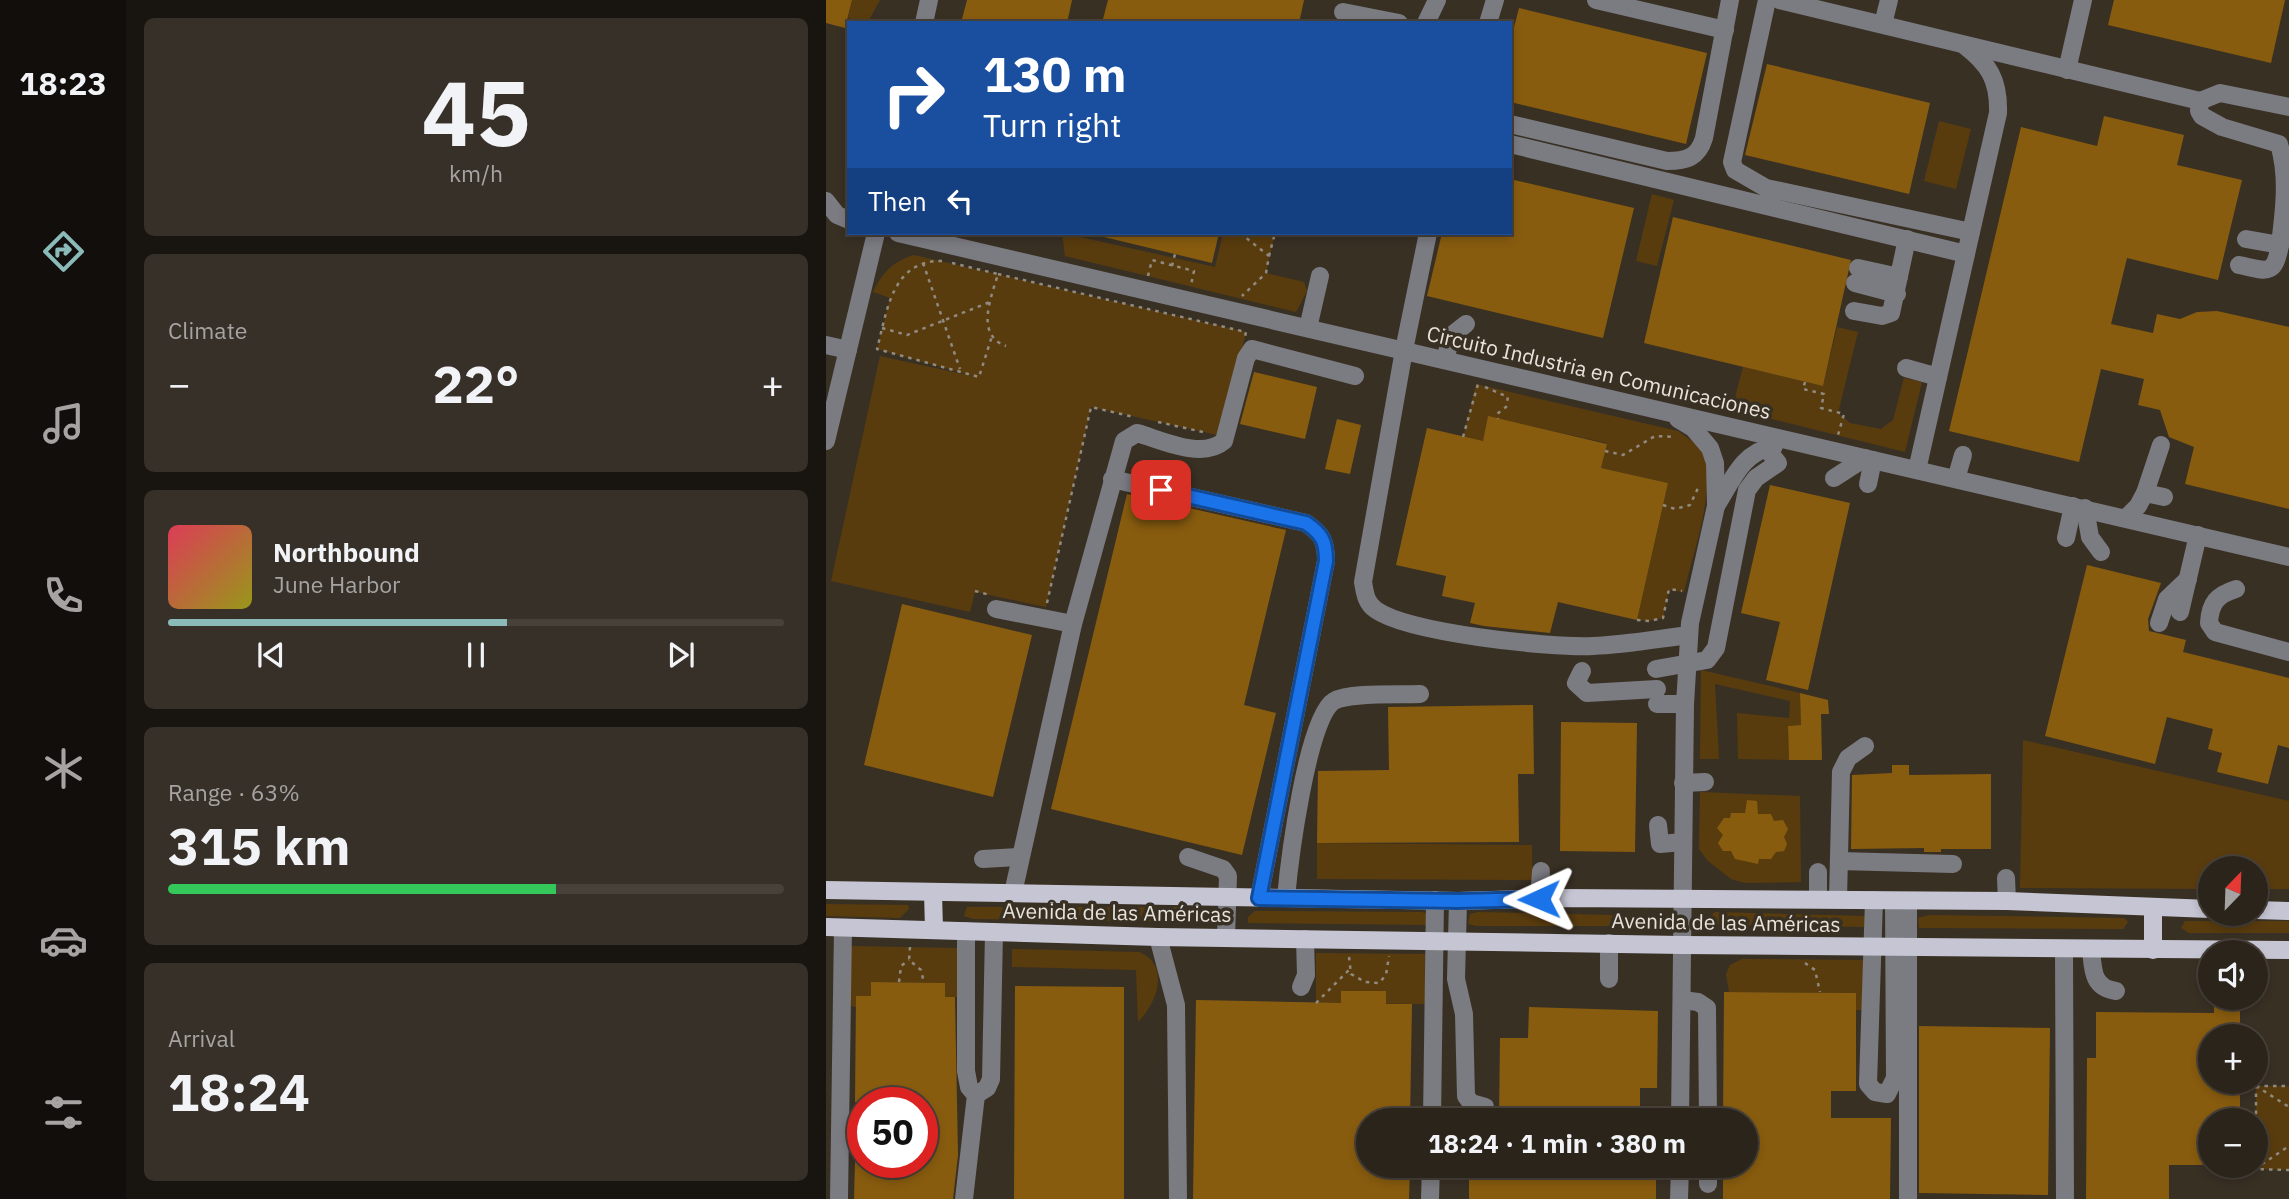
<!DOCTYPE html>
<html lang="en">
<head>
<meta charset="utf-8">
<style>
  :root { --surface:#2b241b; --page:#373028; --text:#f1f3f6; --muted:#a6a4a3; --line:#47413a; --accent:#8bbbb9 }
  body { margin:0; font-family:"IBM Plex Sans",sans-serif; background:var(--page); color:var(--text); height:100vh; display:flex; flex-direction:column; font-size:26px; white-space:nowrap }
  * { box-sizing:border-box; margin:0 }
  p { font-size:23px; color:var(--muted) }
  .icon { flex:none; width:38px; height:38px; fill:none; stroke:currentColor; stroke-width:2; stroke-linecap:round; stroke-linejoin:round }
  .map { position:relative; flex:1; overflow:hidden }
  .side { display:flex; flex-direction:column; gap:18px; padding:18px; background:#18140f; width:700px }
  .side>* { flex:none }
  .hud { position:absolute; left:21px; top:21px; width:665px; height:214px; border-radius:0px; box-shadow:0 4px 10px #0003,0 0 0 2px var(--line); background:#1a4fa0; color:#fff; overflow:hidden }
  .needle { width:46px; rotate:23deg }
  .tools { position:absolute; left:1372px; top:856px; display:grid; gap:14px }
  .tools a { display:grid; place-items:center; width:70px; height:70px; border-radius:50%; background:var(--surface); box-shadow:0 4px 10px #0003,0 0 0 2px var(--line); font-size:35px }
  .speed { position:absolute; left:21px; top:1087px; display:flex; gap:14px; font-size:35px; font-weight:700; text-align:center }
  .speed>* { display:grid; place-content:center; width:91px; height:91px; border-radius:50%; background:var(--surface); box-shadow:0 4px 10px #0003,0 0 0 2px var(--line); line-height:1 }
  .speed .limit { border:10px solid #d22; background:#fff; color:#111 }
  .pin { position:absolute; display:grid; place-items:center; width:60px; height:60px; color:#fff; margin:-30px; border-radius:14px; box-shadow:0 4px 10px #0006 }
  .me { position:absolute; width:77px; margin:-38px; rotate:269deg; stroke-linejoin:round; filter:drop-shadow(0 0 5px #0008) }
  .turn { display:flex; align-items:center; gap:24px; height:147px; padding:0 21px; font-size:32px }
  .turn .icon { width:91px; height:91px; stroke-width:2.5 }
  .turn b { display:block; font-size:49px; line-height:60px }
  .then { display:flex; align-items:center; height:66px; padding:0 21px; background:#0003; gap:14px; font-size:26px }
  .big { font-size:52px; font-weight:700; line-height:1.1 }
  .side .widget { flex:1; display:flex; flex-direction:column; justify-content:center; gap:10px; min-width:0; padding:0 24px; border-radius:10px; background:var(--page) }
  .side .dial { align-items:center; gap:0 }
  .dial b { font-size:91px; line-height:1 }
  .song { display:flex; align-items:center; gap:21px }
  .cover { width:84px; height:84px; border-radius:10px; background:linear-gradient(135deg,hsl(350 70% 55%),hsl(60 70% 35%)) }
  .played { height:7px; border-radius:4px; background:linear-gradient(90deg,var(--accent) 55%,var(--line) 55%) }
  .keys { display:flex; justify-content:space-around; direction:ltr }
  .heat { display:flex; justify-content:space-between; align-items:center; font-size:38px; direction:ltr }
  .charge { height:10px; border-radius:5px; background:linear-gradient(90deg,#34c759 63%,var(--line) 0) }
  .trip { position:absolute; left:530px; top:1108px; width:402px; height:70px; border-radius:35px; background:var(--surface); box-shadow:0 4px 10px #0003,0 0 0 2px var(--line); font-weight:700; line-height:70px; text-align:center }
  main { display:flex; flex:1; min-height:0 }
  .menu { display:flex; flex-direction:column; width:126px; justify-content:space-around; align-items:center; background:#110e0b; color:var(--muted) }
  .menu .icon { width:49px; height:49px }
  .menu .selected { color:var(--accent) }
  .menu b { font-size:32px; color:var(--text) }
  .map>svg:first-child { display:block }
</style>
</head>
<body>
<main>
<nav class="menu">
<b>18:23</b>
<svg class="icon selected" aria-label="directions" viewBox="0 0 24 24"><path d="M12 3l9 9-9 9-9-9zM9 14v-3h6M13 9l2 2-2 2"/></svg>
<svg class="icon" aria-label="music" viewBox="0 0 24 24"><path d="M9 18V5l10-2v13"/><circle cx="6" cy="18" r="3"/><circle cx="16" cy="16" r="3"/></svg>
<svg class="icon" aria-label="phone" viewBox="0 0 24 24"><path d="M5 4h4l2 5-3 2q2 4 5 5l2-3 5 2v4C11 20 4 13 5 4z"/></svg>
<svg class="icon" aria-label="climate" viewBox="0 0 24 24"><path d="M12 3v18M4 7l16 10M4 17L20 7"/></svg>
<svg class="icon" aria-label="car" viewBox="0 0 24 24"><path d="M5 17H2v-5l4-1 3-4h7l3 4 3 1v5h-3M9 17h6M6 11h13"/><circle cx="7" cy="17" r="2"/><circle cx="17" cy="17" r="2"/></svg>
<svg class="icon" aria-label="filters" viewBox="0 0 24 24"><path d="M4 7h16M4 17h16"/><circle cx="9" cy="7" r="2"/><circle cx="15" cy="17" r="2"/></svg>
</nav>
<section class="side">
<div class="widget dial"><b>45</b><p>km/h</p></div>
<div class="widget"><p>Climate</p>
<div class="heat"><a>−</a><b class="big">22°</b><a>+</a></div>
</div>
<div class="widget">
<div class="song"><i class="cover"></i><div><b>Northbound</b><p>June Harbor</p></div></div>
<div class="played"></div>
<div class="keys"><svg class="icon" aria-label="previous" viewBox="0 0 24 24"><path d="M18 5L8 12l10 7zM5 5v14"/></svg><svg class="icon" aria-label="pause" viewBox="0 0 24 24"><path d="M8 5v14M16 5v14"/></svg><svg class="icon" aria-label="next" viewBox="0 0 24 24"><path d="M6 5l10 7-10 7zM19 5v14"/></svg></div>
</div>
<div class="widget"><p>Range · 63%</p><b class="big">315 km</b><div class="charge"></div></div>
<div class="widget"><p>Arrival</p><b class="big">18:24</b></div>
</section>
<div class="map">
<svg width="1463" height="1199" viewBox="0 0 1463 1199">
  <rect width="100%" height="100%" fill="#393024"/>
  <g fill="#593c0e">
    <path d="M26,0H54L42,22L22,18Z"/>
    <path d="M1113,121L1145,129L1130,189L1098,181Z"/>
    <path d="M826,194L848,200L831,266L810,261Z"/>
    <path d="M236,233L389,267L397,233H449L440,273L478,282L481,291L470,312L239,256Z"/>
    <path d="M88,255L420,332L396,436L265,407L220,607L149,592L144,612L5,581L54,356L150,377L51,349L64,298L47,292C57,272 66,262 88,255Z"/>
    <path d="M1011,327L1032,332L1012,413L1024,423L1055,429L1067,420L1078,378L1096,382L1079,452L906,409L917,367L997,386Z"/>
    <path d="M650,384L852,431L876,448C891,491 868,548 858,592L843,590L837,618L823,621L811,620L842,483L775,468L781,443L662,417L657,441L637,437Z"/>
    <path d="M875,670L974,693L975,725L962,726L963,760L912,759L911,713L963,718L964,701L889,684L893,759H874Z"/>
    <path d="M1197,740L1463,801V889H1430V868H1384V889L1194,888Z"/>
    <path d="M874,792L974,796L975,882L919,883L905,879L882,861L873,849Z"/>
    <path d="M491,843L706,845V880L491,879Z"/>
    <path d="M0,904L82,905L83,909L74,918L0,916Z"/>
    <path d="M141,907H359L366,911L364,922L147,919L138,916Z"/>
    <path d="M429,911L596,912L601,914L602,922L600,925L422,923V917Z"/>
    <path d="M652,912L831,916L833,918L829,924L819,926H650L642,924L644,914Z"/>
    <path d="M889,912L1040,916L1041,927L894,925L881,919Z"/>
    <path d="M1103,915L1298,918L1302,922L1297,929H1289L1093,928L1092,918Z"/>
    <path d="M1359,921H1463V933H1363L1355,928Z"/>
    <path d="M24,946L132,948L133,997H119V983L45,982V996L30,1007L25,1006Z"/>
    <path d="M186,949L313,952C345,965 331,1003 312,1022L310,970L186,967Z"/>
    <path d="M490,953L599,954V1004L490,1003Z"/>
    <path d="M916,959L1041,960V1010H1030V993L903,992L900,974L904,965Z"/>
    <path d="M1430,1086H1463V1170L1429,1169Z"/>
  </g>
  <g fill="#885c0f">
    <path d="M0,0H26L19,28L0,23Z"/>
    <path d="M141,0H246L241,23H135Z"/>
    <path d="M282,0H478L473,23H276Z"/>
    <path d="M1288,0H1459L1445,63L1282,25Z"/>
    <path d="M693,8L881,53L860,144L684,102V43Z"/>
    <path d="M941,64L1104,103L1083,194L919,155Z"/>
    <path d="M1278,116L1358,135L1351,165L1416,180L1392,280L1301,258L1285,324L1327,333L1331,314L1354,319L1371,312L1391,311L1463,327V509L1359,484L1368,447L1343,437L1334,410L1312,405L1318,379L1275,369L1253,462L1123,431L1195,127L1271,146Z"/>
    <path d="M684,179L808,208L777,338L601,296L616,233H684Z"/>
    <path d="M847,217L1025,260L997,386L818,343Z"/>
    <path d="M278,233H393L386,263L278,237Z"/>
    <path d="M428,372L491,387L479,439L414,424Z"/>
    <path d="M662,416L781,444L775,468L842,483L811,620L732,602L724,633L658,626L644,623L649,603L616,596L620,576L570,565L601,428L657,441Z"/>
    <path d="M511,419L535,425L524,474L499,469Z"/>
    <path d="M944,485L1024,503L982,690L940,680L954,622L915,613Z"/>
    <path d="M301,494L460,530L418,705L450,713L416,855L225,809Z"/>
    <path d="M1261,565L1335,583L1322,619L1323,631L1360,640L1357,652L1463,678V748L1452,745L1442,784L1391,772L1396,753L1382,749L1387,729L1341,717L1329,764L1219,736Z"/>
    <path d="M76,604L206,635L167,797L38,765Z"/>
    <path d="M974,693L1002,700L1003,714H995L996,760H963L962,726L975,725Z"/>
    <path d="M707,705L708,774H692L693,842L491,843L492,771L563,770L562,707Z"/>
    <path d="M735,722L811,723L809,852L734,851Z"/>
    <path d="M1066,765H1083V775L1165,774V849H1115V852H1098V848L1025,849L1026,775L1066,773Z"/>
    <path d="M921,800L931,801L932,814H945L948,821L957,820L962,829L958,837L961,844L958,851L950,852L945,859H933L932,864L909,859L905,851H897L892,843L897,835L891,828L898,818H904L905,813H919Z"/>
    <path d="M45,982L119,983V997H129L132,1155L127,1199H28L29,1162H96V1102H29L30,996H45Z"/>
    <path d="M189,986L298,987V1199H188Z"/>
    <path d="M515,991H560V1004H586L584,1120H542V1166H584L583,1199H367L370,1000L515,1003Z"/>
    <path d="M898,992L1030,993V1091H1005V1118H1065L1064,1199H897V1166H920V1120H897Z"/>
    <path d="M1388,1003H1414V1036H1384V1082H1414V1120H1384V1165H1343V1199H1260L1261,1058H1270V1012L1388,1013Z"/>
    <path d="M703,1007L832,1011L831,1088H814V1120H673L674,1038H702Z"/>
    <path d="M1093,1026L1224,1028L1222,1195L1093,1193Z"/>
    <path d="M643,1166H803L830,1169V1199H643Z"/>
  </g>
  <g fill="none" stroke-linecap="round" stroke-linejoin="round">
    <g stroke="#918a80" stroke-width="2.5" stroke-dasharray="3.5 5" stroke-linecap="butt">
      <path d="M414,233L443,256L440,273L416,296"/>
      <path d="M443,256L449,233"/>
      <path d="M116,261C66,260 61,311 51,349L153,377L166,336"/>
      <path d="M97,263L134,369"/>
      <path d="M126,263L172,274C165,298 149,335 180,346"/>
      <path d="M346,266L349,254"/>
      <path d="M172,274L420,332L419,337"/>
      <path d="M322,276L326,260L368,271L365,285"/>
      <path d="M56,328L81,335L164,302"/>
      <path d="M979,382L977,389L998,394L995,408L1018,414L1012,435"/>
      <path d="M659,387L682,397L680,407L671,414L672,419"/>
      <path d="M332,422L377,432"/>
      <path d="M637,437L652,384"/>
      <path d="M779,451L797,455L829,436L849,437"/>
      <path d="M837,505L849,509L864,505L873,486"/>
      <path d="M149,591L164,595"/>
      <path d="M221,603L265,407L308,417"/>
      <path d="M811,620L823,621L837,618L843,589L856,591"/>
      <path d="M84,947L83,960L95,970L98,983"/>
      <path d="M523,957L525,974L539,982L553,983L560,975L563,956"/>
      <path d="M979,963L989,970L994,992"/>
      <path d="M73,982L75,966L83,960"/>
      <path d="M490,1003L525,968"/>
      <path d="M1430,1086L1463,1107"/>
      <path d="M1430,1086H1463"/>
      <path d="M1430,1131V1086"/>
      <path d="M1429,1166V1169L1463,1170"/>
      <path d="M1429,1169L1463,1146"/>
    </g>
    <g stroke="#7b7b82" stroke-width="18">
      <path d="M770,0L899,30"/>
      <path d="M941,0L906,162L909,170L940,188L1145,232"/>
      <path d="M953,0L1374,101"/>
      <path d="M517,12L573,23"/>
      <path d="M98,23L103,0"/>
      <path d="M600,23L611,0"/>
      <path d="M662,23L669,0"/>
      <path d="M1057,24L1063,0"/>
      <path d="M1241,70L1257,0"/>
      <path d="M1374,101L1373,111L1376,116L1396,127L1453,144C1463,178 1458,210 1454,245L1420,239"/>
      <path d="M1374,101L1394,93L1463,107"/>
      <path d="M684,124L841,161C860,161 872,158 878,138L904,0"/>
      <path d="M684,144L1140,254"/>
      <path d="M0,201L11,215L23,220"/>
      <path d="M72,233L1463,557"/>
      <path d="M602,233L578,350L537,582C539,594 540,603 550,610C583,633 723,648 767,646C798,645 831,639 863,635"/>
      <path d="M1413,265C1441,271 1448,277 1454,245"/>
      <path d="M1032,268L1073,277"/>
      <path d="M1029,283L1071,294"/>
      <path d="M1028,311L1056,316L1065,313L1081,239"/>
      <path d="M482,328L494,276"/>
      <path d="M0,345L22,350"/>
      <path d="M619,359L626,335L640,324"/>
      <path d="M1080,368L1112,377"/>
      <path d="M852,419L867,428L884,448L889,463L890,506L864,623L859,704L854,1120"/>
      <path d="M0,441L50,233"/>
      <path d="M1091,470L1172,113C1173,80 1163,64 1138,45"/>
      <path d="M1008,478L1039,458"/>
      <path d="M286,479L480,523C496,534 500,541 500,561L433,898"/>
      <path d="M1130,479L1137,455"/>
      <path d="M1042,484L1047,460"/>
      <path d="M1319,493L1335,445"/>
      <path d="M890,506C907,480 915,453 948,446"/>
      <path d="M1259,508L1264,537L1275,552"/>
      <path d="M1300,518L1312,506L1319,493L1338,497"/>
      <path d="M1240,538L1247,506"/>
      <path d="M1410,589C1391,595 1384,603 1383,623L1389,632L1463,652"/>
      <path d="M170,609L247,624"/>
      <path d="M1354,612L1372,535"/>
      <path d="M1333,623L1341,599L1362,579"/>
      <path d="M830,669L881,660L890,648L921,490L930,478L952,463L940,448"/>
      <path d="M756,671L750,683L761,693L831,689"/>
      <path d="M831,704H859"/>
      <path d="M857,783L879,782"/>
      <path d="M832,825L834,844L857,842"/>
      <path d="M362,857L397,869L402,876L400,938"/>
      <path d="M157,859L194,857"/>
      <path d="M1013,861L1127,864"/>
      <path d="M992,872V899"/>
      <path d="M1180,878L1181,901"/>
      <path d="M187,893L247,624L298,441L311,433C336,440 376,460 398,441L420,358L426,349L529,376"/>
      <path d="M460,898C463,864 481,717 508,701C524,692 574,695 594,694"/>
      <path d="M713,899L715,871"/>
      <path d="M1012,899L1015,772L1022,758L1039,746"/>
      <path d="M1048,900L1042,1084L1049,1092L1061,1094L1069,1078L1068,901"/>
      <path d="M632,901L630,979L638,1014L640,1096L645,1103L659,1107L660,1120"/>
      <path d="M332,937L350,1005L352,1199"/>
      <path d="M783,943V979"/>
      <path d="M1238,949L1239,1199"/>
      <path d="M1265,949C1267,969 1266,988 1290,991"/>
      <path d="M475,987L480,975L479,939"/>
      <path d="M856,1000L872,1002L881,1008L882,1120"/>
      <path d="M150,1095L161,1088L165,1079L168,932"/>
      <path d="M606,1120L609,900"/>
      <path d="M882,1166V1184"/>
      <path d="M13,1199L17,928"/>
      <path d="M138,1199L150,1095L143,1087L140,1071V931"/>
      <path d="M604,1199L605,1166"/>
      <path d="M853,1199L854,1166"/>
      <path d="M1082,1199V901"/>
    </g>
    <g stroke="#c5c5d4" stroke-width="18">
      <path d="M0,890L632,901L735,898L1181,901L1384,909"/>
      <path d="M107,892L108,930"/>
      <path d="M1327,908V950"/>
      <path d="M1430,910L1463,911"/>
      <path d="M0,927L332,937L856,945L1463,950"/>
    </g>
  </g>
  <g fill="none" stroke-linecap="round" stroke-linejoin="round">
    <g stroke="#114b97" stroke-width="18">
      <path id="route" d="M335,490L480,523C496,534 500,541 500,561L433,898L632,901L713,899"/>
    </g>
    <use href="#route" stroke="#1a73e8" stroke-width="12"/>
  </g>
  <g text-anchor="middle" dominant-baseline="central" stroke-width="7" stroke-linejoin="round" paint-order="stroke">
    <g font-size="21" fill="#e8e3db" stroke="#393024">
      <text transform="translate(773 372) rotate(13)">Circuito Industria en Comunicaciones</text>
      <text transform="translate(291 912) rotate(1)">Avenida de las Américas</text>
      <text transform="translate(900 922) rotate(1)">Avenida de las Américas</text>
    </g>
  </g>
</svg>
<div class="tools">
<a><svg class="needle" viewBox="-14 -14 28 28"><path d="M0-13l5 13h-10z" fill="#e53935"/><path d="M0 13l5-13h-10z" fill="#a6a4a3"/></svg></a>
<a><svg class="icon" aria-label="sound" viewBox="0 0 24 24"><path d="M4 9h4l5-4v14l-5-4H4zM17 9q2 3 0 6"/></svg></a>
<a>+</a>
<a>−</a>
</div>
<div class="speed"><div class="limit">50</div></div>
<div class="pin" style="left:335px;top:490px;background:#d93025"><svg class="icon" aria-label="arrive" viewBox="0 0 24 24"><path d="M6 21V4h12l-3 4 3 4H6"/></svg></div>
<svg class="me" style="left:713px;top:899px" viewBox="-20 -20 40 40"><path d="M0-17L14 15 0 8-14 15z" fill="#1a73e8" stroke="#fff" stroke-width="4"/></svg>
<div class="trip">18:24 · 1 min · 380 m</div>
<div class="hud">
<div class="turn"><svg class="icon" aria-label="right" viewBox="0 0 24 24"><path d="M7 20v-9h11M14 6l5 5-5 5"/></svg><div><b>130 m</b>Turn right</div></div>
<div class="then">Then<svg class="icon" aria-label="left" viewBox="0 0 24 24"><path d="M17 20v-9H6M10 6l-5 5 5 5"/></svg></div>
</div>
</div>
</main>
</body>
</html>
